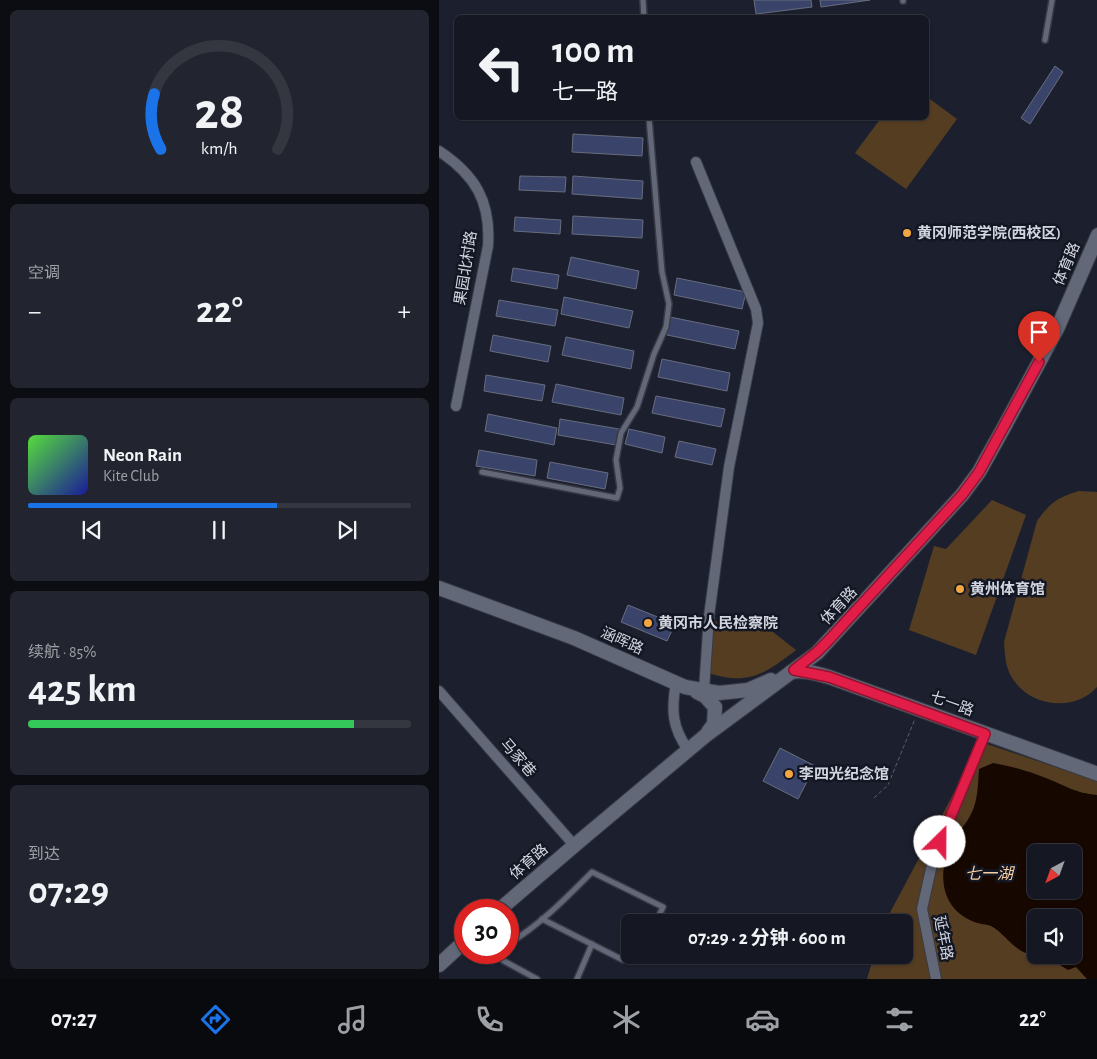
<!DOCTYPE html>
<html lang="zh">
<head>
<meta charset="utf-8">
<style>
  :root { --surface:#151822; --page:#22252f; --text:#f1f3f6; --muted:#9da0a5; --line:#343740; --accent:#1a73e8 }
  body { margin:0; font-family:"Alegreya Sans","Noto Sans SC",sans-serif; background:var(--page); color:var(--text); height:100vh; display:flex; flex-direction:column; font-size:19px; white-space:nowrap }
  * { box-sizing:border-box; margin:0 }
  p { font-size:16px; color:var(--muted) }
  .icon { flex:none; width:28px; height:28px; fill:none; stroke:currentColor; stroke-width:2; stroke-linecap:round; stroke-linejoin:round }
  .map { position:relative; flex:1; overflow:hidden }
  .details { display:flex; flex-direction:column; gap:10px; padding:10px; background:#0c0d13; width:439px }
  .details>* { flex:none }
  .hud { position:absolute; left:15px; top:15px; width:475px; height:105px; border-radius:8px; box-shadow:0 1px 4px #0004,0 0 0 1px var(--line); background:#151822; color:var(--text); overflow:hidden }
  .needle { width:32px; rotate:221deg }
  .tools { position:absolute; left:588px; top:844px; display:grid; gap:10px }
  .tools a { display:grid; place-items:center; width:55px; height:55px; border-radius:8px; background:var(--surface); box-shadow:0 1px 4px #0004,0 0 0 1px var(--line); font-size:25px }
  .speed { position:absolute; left:15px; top:899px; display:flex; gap:10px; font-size:25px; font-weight:700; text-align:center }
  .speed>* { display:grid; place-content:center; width:65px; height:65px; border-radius:50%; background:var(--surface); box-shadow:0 1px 4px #0004,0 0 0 1px var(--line); line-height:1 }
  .speed .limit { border:8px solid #d22; background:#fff; color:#111 }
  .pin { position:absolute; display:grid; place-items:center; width:42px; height:42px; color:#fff; margin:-51px -21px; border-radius:50% 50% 50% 0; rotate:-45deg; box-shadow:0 0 5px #0007 }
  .pin .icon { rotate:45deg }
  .me { position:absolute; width:55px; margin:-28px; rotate:23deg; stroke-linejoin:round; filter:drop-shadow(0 0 4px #0008) }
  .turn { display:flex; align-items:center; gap:18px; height:105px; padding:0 15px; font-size:22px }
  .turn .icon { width:65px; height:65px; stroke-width:2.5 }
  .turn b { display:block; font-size:35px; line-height:42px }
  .big { font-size:38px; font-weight:700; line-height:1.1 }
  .details .card { flex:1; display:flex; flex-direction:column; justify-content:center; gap:8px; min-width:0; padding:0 18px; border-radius:8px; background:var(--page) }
  .details .dial { align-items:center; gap:0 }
  .dial svg { height:130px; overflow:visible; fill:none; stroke:var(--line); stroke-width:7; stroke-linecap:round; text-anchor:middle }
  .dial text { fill:var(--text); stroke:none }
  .song { display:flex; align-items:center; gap:15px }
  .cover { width:60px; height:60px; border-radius:8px; background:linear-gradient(135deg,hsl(110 70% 55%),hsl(240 70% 35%)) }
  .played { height:5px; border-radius:2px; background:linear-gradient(90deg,var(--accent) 65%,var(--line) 65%) }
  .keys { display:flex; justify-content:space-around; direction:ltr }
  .heat { display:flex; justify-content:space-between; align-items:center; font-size:28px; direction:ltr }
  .charge { height:8px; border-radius:4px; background:linear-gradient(90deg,#34c759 85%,var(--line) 0) }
  .trip { position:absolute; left:182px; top:914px; width:292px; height:50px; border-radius:8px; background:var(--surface); box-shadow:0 1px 4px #0004,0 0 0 1px var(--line); font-weight:700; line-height:50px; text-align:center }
  .menu { display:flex; height:80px; justify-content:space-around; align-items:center; background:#080a0e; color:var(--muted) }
  .menu .icon { width:35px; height:35px }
  .menu .active { color:var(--accent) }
  .menu b { font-size:22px; color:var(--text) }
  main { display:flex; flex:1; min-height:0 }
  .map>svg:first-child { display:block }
</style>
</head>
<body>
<main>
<section class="details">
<div class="card dial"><svg viewBox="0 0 100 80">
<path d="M14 69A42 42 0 1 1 86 69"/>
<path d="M14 69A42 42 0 0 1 10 35" stroke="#1a73e8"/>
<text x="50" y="56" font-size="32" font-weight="700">28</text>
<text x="50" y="72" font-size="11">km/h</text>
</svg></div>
<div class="card"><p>空调</p>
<div class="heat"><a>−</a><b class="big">22°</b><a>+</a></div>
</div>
<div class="card">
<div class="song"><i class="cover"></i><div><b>Neon Rain</b><p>Kite Club</p></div></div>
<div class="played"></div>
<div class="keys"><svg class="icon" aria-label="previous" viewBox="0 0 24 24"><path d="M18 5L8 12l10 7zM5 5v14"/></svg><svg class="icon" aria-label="pause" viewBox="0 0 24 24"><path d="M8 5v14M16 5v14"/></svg><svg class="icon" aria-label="next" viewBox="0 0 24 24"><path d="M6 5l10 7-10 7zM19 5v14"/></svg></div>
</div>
<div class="card"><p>续航 · 85%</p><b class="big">425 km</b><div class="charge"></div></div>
<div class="card"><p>到达</p><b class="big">07:29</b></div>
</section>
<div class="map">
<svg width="659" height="979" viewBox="0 0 659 979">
  <rect width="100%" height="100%" fill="#1c202e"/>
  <g fill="#553d22" fill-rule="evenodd">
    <path d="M488,97L518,119L467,189L416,153L442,118H488Z"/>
    <path d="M640,491L658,492V687C634,714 585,706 570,672C566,662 566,653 565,642L598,521C611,503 619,497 640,491Z"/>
    <path d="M553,500L587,515L537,655L470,630L495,546L507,549Z"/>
    <path d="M274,621L334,632L357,650C326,674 309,686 269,673Z"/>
    <path d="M542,742L658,781V979H428L435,955H466V922H446ZM596,852H634V890H596ZM596,918H634V955H596Z"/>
  </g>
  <path fill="#160800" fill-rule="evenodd" d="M554,763C572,766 590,771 607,778C627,786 636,793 658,795V979H648L637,967L629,970L605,955H634V918H596V955C576,954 567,934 552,926C546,924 539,924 533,921C499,906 498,868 515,839C520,831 528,823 532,814C539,801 539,783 540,769ZM596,852H634V890H596Z"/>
  <g fill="#3a446a" stroke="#676d7e">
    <path d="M315,0H372L373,7L317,14Z"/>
    <path d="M381,0H431L382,7Z"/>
    <path d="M616,66L624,72L591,124L582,118Z"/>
    <path d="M134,134L204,138L203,156L133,152Z"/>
    <path d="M81,176L127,177L126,192L80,190Z"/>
    <path d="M134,176L204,181L203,199L133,194Z"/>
    <path d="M134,216L204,220L203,238L133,234Z"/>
    <path d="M76,217L122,220L121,234L75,231Z"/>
    <path d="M132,257L200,271L197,289L128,275Z"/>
    <path d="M74,268L120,275L118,289L72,281Z"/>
    <path d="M238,278L307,292L303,309L235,295Z"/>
    <path d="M125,297L194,311L190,328L122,314Z"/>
    <path d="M60,300L119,310L116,326L57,316Z"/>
    <path d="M231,317L300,331L296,349L228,335Z"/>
    <path d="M54,335L112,346L109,362L51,351Z"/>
    <path d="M127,337L195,351L192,369L123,355Z"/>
    <path d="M223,359L291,373L288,391L219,377Z"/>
    <path d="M47,375L106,385L103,401L45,391Z"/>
    <path d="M117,384L185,398L182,415L113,402Z"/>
    <path d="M217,396L286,409L282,427L213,413Z"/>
    <path d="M49,414L118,428L115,445L46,431Z"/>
    <path d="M121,419L180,429L177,445L119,435Z"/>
    <path d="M190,429L226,437L223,453L186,444Z"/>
    <path d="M240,441L277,449L273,465L236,457Z"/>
    <path d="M40,450L98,460L96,476L37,466Z"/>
    <path d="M111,462L169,473L166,489L108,478Z"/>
    <path d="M189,605L236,624L228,641L182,622Z"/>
    <path d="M341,748L376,766L359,799L324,781Z"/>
  </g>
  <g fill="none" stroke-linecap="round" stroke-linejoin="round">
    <g stroke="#383b46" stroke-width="8">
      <g id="lane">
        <path d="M204,0L205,18"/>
        <path d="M464,0V1"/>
        <path d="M606,40L613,0"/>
        <path d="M43,472L178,498L181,488L177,460L182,433L198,407L215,354L227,327L230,304L223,272L210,118"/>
        <path d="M103,919L184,960L190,959L198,955"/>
        <path d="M69,944C101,925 127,898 153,872L224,907L217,922"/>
        <path d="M53,952L65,961L98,979"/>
        <path d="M138,979L153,944"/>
      </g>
    </g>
    <g stroke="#383b46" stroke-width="12">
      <g id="street">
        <path d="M0,151C36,175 52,201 49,246L17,406"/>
        <path d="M257,162L317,309L319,323L290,467L270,616L265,690"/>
        <path d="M237,683C232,710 233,727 249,750"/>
        <path d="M0,691L135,845"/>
        <path d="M497,979L483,909L494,860L546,734"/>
      </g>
    </g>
    <g stroke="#383b46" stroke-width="16">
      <g id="secondary">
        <path d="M0,588L135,638L246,687L280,693L309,690L332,680"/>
        <path d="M352,672C364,669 379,674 390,677L659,774"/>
        <path d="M258,692L266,696L276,707L275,724L269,732"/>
        <path d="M60,910L143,839L266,736L378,653L523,495L540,472L564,429L618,329L659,235"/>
        <path d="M0,965L26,941"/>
      </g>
    </g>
    <path stroke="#5b5e6b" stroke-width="1" stroke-dasharray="4 2.5" stroke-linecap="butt" d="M435,798L449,785L476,719"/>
    <use href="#lane" stroke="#636879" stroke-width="5"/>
    <use href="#street" stroke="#636879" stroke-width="10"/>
    <use href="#secondary" stroke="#636879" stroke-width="14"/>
  </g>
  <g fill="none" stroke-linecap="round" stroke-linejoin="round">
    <g stroke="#92132f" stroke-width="12">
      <path id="route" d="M501,842L546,734L390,677L355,670L378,652L389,641L523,495L540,472L600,362"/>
    </g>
    <use href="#route" stroke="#e11d48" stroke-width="9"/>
  </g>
  <g fill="#f2a541" stroke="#131724" stroke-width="2">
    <circle cx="468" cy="233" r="5"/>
    <circle cx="521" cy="589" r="5"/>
    <circle cx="209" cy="623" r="5"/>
    <circle cx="350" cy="774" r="5"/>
  </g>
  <g text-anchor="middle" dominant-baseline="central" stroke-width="5" stroke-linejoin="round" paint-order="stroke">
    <g font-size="15" font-weight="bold" fill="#d3d6e0" stroke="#131724" text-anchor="start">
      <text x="478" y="233">黄冈师范学院(西校区)</text>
      <text x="531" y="589">黄州体育馆</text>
      <text x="219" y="623">黄冈市人民检察院</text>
      <text x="360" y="774">李四光纪念馆</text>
    </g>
    <g font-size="15" fill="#d3d6e0" stroke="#131724">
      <text transform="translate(628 264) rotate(-67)">体育路</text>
      <text transform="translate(27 268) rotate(-81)">果园北村路</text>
      <text transform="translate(400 606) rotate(-47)">体育路</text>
      <text transform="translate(183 641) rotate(24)">涵晖路</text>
      <text transform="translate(513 704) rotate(20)">七一路</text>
      <text transform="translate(79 758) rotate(49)">马家巷</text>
      <text transform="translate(90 862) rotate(-41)">体育路</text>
      <text transform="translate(504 938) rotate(79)">延年路</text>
    </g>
    <g font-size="16" font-style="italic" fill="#f8cea0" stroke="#131724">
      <text x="550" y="874">七一湖</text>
    </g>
  </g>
</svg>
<div class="tools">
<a><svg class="needle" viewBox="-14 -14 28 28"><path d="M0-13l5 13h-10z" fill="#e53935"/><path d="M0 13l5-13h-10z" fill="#9da0a5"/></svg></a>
<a><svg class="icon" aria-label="sound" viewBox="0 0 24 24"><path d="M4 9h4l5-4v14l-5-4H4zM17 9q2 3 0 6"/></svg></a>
</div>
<div class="speed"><div class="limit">30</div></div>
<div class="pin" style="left:600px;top:362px;background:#d93025"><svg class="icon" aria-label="arrive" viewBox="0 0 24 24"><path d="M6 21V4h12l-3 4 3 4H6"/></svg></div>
<svg class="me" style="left:501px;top:842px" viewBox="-20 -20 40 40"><circle r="19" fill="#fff"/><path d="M0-13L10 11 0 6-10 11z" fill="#e11d48"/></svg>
<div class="trip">07:29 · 2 分钟 · 600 m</div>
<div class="hud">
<div class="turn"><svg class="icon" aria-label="left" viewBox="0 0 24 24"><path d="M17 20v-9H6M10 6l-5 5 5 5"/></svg><div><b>100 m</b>七一路</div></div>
</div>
</div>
</main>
<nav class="menu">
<b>07:27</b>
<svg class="icon active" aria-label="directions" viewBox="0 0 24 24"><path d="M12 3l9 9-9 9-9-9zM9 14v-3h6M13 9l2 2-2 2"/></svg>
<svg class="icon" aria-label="music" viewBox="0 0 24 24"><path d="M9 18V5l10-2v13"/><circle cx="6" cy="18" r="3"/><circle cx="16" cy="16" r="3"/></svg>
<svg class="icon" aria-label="phone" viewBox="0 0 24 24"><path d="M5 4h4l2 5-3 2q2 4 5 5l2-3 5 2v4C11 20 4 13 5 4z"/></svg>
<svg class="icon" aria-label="climate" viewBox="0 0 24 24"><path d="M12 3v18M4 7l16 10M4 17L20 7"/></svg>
<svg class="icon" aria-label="car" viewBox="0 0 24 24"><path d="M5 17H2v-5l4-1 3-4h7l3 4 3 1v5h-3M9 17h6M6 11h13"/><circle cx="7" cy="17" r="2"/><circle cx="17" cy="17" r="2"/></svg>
<svg class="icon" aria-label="filters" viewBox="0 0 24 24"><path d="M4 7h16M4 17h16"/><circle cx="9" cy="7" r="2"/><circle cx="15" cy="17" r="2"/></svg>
<b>22°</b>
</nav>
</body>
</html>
